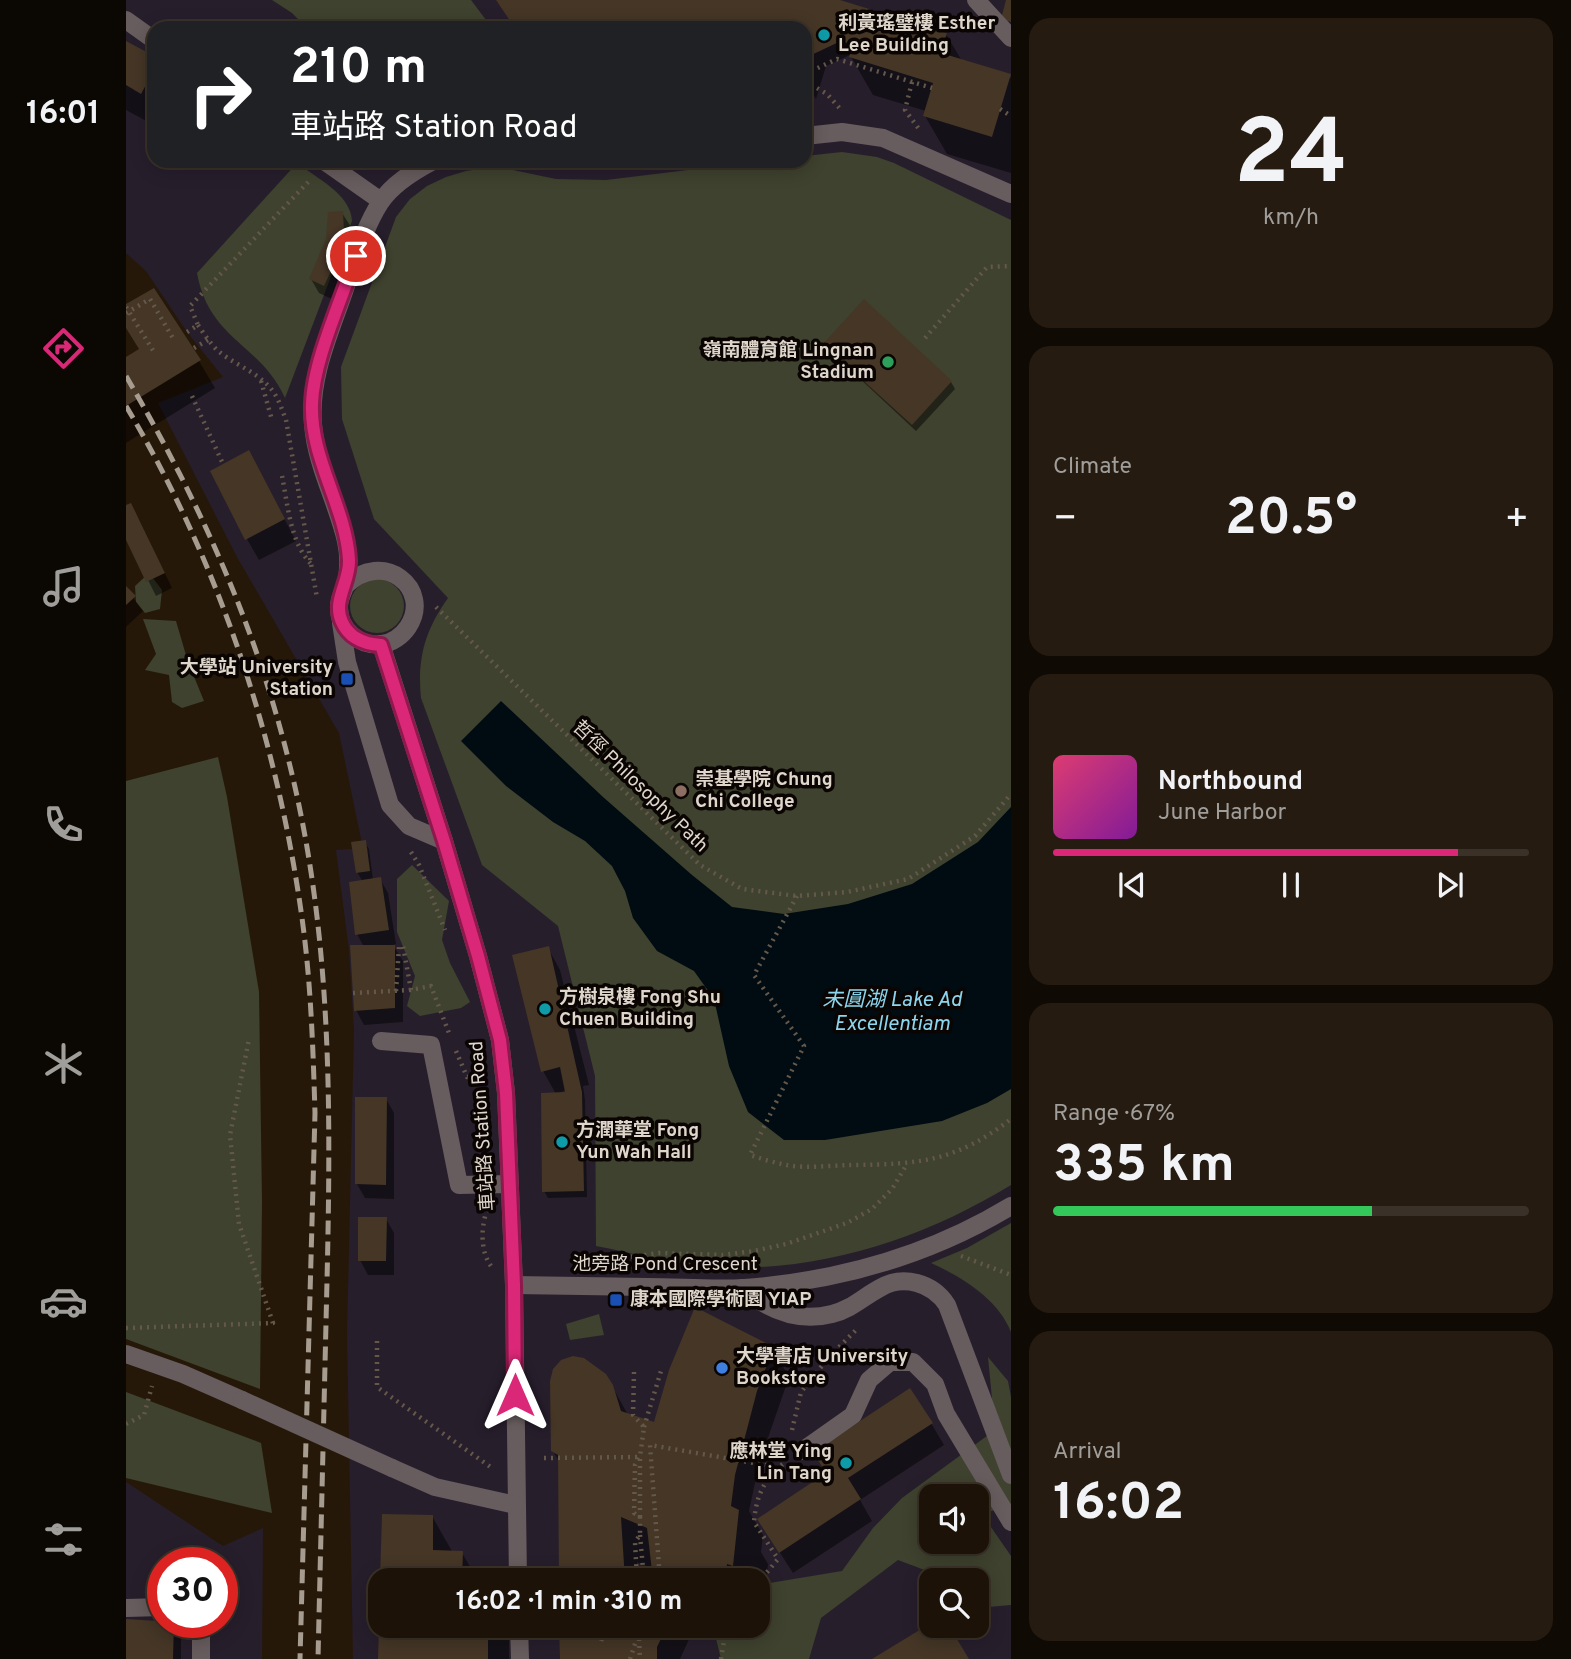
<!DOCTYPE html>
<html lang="en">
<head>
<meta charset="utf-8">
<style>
  :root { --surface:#1c1207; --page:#251b11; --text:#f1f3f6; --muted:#a09e9b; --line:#3a3228; --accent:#db2777 }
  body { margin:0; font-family:Overpass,"Noto Sans TC",sans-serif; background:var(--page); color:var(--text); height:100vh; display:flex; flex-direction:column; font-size:26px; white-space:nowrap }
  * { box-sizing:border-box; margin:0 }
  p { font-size:23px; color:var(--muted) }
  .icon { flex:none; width:38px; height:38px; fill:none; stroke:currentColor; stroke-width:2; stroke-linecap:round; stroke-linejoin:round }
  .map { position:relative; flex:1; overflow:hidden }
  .side { display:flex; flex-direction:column; gap:18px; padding:18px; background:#0f0a04; width:560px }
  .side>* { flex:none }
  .guide { position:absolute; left:21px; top:21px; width:665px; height:147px; border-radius:21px; box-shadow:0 4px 18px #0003,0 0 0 2px var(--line); background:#202124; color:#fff; overflow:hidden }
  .controls { position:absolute; left:793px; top:1484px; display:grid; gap:14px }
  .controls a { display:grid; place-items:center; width:70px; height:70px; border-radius:14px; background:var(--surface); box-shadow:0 4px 18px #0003,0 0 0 2px var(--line); font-size:35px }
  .speed { position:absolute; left:21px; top:1547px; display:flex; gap:14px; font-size:35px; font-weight:700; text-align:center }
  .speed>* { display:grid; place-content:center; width:91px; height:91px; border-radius:50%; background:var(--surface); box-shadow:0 4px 18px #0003,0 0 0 2px var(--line); line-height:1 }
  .speed .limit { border:10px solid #d22; background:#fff; color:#111 }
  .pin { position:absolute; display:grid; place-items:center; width:60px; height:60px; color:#fff; margin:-30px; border:4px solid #fff; border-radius:50%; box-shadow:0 2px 7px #0007 }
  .me { position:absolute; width:77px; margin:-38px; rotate:0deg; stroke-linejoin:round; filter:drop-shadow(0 0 5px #0008) }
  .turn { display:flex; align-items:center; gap:24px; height:147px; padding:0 28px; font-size:32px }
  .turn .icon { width:91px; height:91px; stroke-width:2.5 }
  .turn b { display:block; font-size:49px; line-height:60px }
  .big { font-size:52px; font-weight:700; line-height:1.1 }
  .side .tile { flex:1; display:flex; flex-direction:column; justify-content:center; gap:10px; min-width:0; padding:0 24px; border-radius:21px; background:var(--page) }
  .side .dial { align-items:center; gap:0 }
  .dial b { font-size:91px; line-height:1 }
  .song { display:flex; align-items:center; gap:21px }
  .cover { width:84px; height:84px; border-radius:10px; background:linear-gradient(135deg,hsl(340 70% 55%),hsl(290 70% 35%)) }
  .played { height:7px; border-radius:4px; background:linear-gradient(90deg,var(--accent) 85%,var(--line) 85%) }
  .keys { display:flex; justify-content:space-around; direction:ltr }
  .heat { display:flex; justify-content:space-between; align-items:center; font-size:38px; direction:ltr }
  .charge { height:10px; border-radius:5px; background:linear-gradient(90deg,#34c759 67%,var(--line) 0) }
  .trip { position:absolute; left:242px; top:1568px; width:402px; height:70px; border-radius:21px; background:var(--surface); box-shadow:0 4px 18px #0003,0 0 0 2px var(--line); font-weight:700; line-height:70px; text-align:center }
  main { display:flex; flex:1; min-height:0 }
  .dock { display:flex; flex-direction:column; width:126px; justify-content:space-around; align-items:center; background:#0b0703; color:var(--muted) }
  .dock .icon { width:49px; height:49px }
  .dock .active { color:var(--accent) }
  .dock b { font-size:32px; color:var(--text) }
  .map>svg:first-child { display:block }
</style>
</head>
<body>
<main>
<nav class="dock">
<b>16:01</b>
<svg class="icon active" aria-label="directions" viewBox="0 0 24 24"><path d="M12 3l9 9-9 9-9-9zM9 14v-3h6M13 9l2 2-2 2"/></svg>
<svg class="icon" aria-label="music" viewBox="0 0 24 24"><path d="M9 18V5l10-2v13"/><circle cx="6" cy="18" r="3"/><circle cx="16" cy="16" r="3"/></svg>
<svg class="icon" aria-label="phone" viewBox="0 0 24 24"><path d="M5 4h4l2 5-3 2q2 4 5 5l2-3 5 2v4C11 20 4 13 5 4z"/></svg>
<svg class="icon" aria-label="climate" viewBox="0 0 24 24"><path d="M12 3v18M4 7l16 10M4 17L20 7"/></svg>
<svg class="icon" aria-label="car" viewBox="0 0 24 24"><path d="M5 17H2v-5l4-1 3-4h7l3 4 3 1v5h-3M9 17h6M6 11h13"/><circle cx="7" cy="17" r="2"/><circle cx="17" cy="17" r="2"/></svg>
<svg class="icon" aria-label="filters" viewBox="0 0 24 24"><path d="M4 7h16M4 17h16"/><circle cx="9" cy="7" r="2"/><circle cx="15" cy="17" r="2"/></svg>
</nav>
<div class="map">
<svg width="885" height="1659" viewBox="0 0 885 1659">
  <rect width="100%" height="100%" fill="#261809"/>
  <g fill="#271e2c" fill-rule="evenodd">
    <path d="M0,0H885V1659H227L221,1334L228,1030L223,950L210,850L237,848L213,733L111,557L32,403L97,377L61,332L20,271L0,253ZM28,28H679V161H28ZM805,1496H850V1542H805ZM254,1580H632V1626H254ZM805,1580H850V1626H805Z"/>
    <path d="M0,1482L97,1546L137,1528L136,1659H0ZM37,1563H96V1622H37Z"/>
  </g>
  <g fill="#3e422e" fill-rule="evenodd">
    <path d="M146,0H345L366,28H181L166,13Z"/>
    <path d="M716,152L751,157L768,163L885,220V1185C795,1240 692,1273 586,1267C550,1265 507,1253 470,1246L469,1076L432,926L356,865L295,698C291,659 299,630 322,598L248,519L216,419L215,367L270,217L284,199L301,186L320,177L340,171L361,168L382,169L430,179L480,180L636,161H679V156Z"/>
    <path d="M171,163C190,178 225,194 226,221L159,398C134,343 83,340 71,273Z"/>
    <path d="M23,573L36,590L34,609L19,613L10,602L9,586Z"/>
    <circle cx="251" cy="606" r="27"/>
    <path d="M17,619L50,621L62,662L78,701L56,708L46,702L43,675L19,670L30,654Z"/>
    <path d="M92,757L101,797L133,992L136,1202L134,1389L0,1339V781Z"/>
    <path d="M286,865L323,901L316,940L324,963L344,1002L335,1008L294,1016L281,1006L289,976L271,932V879Z"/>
    <path d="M885,1223V1332C872,1299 836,1277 805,1263L841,1248Z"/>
    <path d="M473,1314L478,1335L444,1340L440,1324Z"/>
    <path d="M862,1357L882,1381L885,1397V1505L856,1514L885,1556V1605L851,1608L850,1580H820L817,1577L772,1560L695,1618L683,1659H595L587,1626H632V1585L716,1571L747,1528L776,1498L869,1430ZM805,1496H850V1542H805Z"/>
    <path d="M0,1392L135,1443L146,1513L0,1478Z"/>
  </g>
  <path fill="#000c12" d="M375,701L477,797L566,875L606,907L658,914L722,904L786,884L852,842L885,807V1089L861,1103L816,1121L699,1140H658L622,1112L603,1066L588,999L568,971L531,951L507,918L499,891L486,866L459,841L427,822L380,786L335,741Z"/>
  <g fill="#0007">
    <path d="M372,0H708L820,34L836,61L885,78V173L821,154L799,116L800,111L747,95L724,55L700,66L690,99L679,79V28H389Z"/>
    <path d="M0,43L28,58V125L0,110Z"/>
    <path d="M679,86L687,100L679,98Z"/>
    <path d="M216,213L225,227L226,237L220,269L206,299L193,293L185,279Z"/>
    <path d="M738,302L825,382L829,389L790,431L703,350L699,344Z"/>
    <path d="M0,306L73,361L89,388L0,443V359L14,350L0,326Z"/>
    <path d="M135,474L170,541L133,560L121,539Z"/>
    <path d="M0,507L13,519L46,588L30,596L0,536Z"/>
    <path d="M0,588L17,611L0,627Z"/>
    <path d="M239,842L243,849L247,880L254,879L262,893L270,944L267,945L277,961V1022L238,1025L230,1010L238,947L231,934L237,882L231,872Z"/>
    <path d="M422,948L434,970L463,1085L457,1086L459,1100L461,1197L422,1198L418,1191L441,1094L440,1090L430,1094L417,1071Z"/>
    <path d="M260,1099L268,1113V1199L239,1198L231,1184Z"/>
    <path d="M260,1219L268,1233V1275H242L234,1260Z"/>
    <path d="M647,1349L663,1377L633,1464L623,1511L637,1535L635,1552L642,1564L636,1617L632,1615V1580H529L527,1569L511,1562L512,1580H435L434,1463L427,1451L486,1386L502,1415L530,1424Z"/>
    <path d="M805,1423L818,1445L734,1500L746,1521L667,1573L633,1520Z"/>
    <path d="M257,1516H306L327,1553H336L352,1580H256Z"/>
    <path d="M0,1621L47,1622L55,1636V1659H0Z"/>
    <path d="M255,1626H383V1659H254Z"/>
    <path d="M435,1626H569L554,1659H435Z"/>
  </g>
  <g fill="#453626">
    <path d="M370,0H714L821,33L815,53L885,74L866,137L797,116L807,83L723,57L727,45L715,41L679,58V28H389Z"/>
    <path d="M880,0H885V22L875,19Z"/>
    <path d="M0,41L28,56V70L15,94L0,85Z"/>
    <path d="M217,211L218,233L213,254L198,286L183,279L200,239L202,212Z"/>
    <path d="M28,288L75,360L0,406V357L13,349L0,328V304Z"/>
    <path d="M738,299L826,381L786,425L697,344Z"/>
    <path d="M123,450L159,519L119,540L84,471Z"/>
    <path d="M5,503L39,573L20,582L0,540V505Z"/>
    <path d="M0,586L10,596L0,605Z"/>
    <path d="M240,840L244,871L230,873L225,842Z"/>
    <path d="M255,877L263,930L229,935L223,882Z"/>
    <path d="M224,945H269V1008L228,1011Z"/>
    <path d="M423,946L456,1092L458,1191L416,1192L415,1093L439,1092L434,1067L415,1072L386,955Z"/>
    <path d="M229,1097H261L260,1185L229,1184Z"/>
    <path d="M232,1217H261L260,1261H232Z"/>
    <path d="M569,1307L648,1347L631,1391L609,1475L605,1506L613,1510L607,1566L601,1564L600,1574L563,1576L561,1580H527L521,1528L495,1517L499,1580H433L432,1455L425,1451L424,1381L427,1369L435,1360L447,1356L458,1358L480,1374L487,1385L495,1411L528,1422L543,1370Z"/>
    <path d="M784,1388L807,1423L722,1478L735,1499L653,1553L631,1519L700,1473L687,1452Z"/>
    <path d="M256,1514L307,1515V1550L337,1551L336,1580H254Z"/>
    <path d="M0,1619L48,1622L47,1659H0Z"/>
    <path d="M805,1623V1626H823L843,1659H746Z"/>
    <path d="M253,1626H362V1659H252Z"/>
    <path d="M433,1626H541L531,1647V1659H434Z"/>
  </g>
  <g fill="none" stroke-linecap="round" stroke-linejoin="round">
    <g stroke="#64584b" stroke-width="4.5" stroke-dasharray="2 5" stroke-linecap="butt">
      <path d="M679,74L711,59L806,88"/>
      <path d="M679,81L701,94L716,111"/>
      <path d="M786,82L779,110L793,129"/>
      <path d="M874,109L885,116"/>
      <path d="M0,307L28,352"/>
      <path d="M72,325C78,334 84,343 92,351C109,365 132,372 146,390C153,399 156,410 160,420L191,598"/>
      <path d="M61,332L72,325L64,306L185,179"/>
      <path d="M799,338L861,267L885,266"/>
      <path d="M68,348L82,340"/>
      <path d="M135,381L146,420"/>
      <path d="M66,396L97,464"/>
      <path d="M156,476C162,505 164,543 186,565"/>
      <path d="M310,607L574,865L616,889L671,896L721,892L782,879L849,836L885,794"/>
      <path d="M285,852L293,865L319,930"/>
      <path d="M671,896L628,975L678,1046L624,1155C636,1159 649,1163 661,1165C682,1169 706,1165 727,1165C794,1164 829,1162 885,1119"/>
      <path d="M270,991L273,947L277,946L285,990L305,986L323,1033"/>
      <path d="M227,993L285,990"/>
      <path d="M330,1051L341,1077L355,1075"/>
      <path d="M361,1210C355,1227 354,1251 365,1266"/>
      <path d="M835,1256L885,1275"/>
      <path d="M456,1263L533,1253L597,1255L628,1251L660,1244L721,1223L746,1209L766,1189L781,1164"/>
      <path d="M0,1328L147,1323L113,1224L104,1135L123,1039"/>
      <path d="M251,1341V1387L366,1468"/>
      <path d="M508,1372L507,1415L518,1427L514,1457L509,1465L508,1513L514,1517V1535L509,1542L511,1580"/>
      <path d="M0,1424L18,1415L26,1386"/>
      <path d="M518,1427L535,1371"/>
      <path d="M666,1430L675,1392L703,1357L731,1329"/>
      <path d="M418,1458L514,1457V1517"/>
      <path d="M514,1535L518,1580"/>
      <path d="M534,1580L524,1445L651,1467"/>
      <path d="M632,1583L652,1559L628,1522C630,1497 638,1477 660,1462"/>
      <path d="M513,1639L514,1659"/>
      <path d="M475,1641L481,1626"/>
      <path d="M504,1659L515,1626"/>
      <path d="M595,1659L599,1635L604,1626"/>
    </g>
    <g stroke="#675c5e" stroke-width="18">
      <path d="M850,0L885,38"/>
      <path d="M0,20L28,40"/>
      <path d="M679,136L716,132L757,138L885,194"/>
      <path d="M198,161L255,201"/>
      <path d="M219,586C257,548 307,589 282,627C276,636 266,643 256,644C234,647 213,630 213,608C212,599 218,592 220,583C223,569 223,555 220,541C211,502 190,465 187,424C183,376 205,331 220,286C230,258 238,228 254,203C266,184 288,171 307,161"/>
      <path d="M215,623L221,662L264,805L283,826L318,841"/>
      <path d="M255,644L318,841L352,956L374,1040L380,1093L388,1285L392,1580"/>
      <path d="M255,1041L305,1045L333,1185L384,1184"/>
      <path d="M388,1285C433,1286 477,1286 522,1287C554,1287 586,1290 618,1288C712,1281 804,1255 885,1206"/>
      <path d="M616,1288C642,1310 671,1323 706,1314C726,1309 737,1297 754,1288C777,1274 807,1283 821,1305L885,1475"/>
      <path d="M0,1354L57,1374L116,1400"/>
      <path d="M676,1451L727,1415L743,1380L764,1362H787L809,1384L820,1414L885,1522"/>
      <path d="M266,1468L309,1487L390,1505"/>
      <path d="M0,1608L37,1607"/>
      <path d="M393,1626L394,1659"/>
      <path d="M75,1659V1622"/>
    </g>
    <g stroke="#a69c90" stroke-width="5" stroke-dasharray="14 7" stroke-linecap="butt">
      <path d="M0,376C73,501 130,626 164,766C206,935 205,1108 201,1281C198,1407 195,1533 192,1659"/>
      <path d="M0,406C93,562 151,738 176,918C185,983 187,1048 189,1113L174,1659"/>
    </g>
    <path stroke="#64584b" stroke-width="4.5" stroke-dasharray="2 5" stroke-linecap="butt" d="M0,313L24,299L48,340"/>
    <path stroke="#675c5e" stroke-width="18" d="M116,1400L266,1468"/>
  </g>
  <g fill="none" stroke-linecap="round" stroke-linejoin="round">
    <g stroke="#8e194d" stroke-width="18">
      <path id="route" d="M230,256C216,299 187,361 186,404C184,459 220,507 223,560C224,582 206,601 216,622C223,638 238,644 255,645L318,841L352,956L374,1040L380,1093L388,1285L389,1395"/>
    </g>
    <use href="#route" stroke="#db2777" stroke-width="12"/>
  </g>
  <g fill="#0f9aa8" stroke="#0a0502" stroke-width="2.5">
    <circle cx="698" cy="35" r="7"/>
    <circle cx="419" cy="1009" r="7"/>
    <circle cx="436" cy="1142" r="7"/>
    <circle cx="720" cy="1463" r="7"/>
  </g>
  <circle fill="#2e9e5b" stroke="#0a0502" stroke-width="2.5" cx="762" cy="362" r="7"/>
  <g fill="#1a4fb4" stroke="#0a0502" stroke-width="2.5">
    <rect x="214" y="672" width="14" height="14" rx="3.5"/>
    <rect x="483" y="1293" width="14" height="14" rx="3.5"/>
  </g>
  <circle fill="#8d6e63" stroke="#0a0502" stroke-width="2.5" cx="555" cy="791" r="7"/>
  <circle fill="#3f7fe0" stroke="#0a0502" stroke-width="2.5" cx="596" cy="1368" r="7"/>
  <g text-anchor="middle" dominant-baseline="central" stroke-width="7" stroke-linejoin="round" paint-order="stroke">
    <g font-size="19" font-weight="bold" fill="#ded5cb" stroke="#0a0502" text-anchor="start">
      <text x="712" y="24">利黃瑤璧樓 Esther<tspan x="712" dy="22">Lee Building</tspan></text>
      <text x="748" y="351" text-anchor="end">嶺南體育館 Lingnan<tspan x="748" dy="22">Stadium</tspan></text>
      <text x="207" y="668" text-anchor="end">大學站 University<tspan x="207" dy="22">Station</tspan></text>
      <text x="569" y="780">崇基學院 Chung<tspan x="569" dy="22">Chi College</tspan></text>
      <text x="433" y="998">方樹泉樓 Fong Shu<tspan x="433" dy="22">Chuen Building</tspan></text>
      <text x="450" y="1131">方潤華堂 Fong<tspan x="450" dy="22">Yun Wah Hall</tspan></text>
      <text x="504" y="1300">康本國際學術園 YIAP</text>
      <text x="610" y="1357">大學書店 University<tspan x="610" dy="22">Bookstore</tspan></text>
      <text x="706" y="1452" text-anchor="end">應林堂 Ying<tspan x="706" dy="22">Lin Tang</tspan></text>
    </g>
    <g font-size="19" fill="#ded5cb" stroke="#0a0502">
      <text transform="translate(514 787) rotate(44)">哲徑 Philosophy Path</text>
      <text transform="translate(357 1126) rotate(-94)">車站路 Station Road</text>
      <text x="539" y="1265">池旁路 Pond Crescent</text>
    </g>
    <g font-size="21" font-style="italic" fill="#8bd6ee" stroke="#0a0502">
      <text x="766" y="1000">未圓湖 Lake Ad<tspan x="766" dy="24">Excellentiam</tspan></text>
    </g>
  </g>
</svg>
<div class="controls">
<a><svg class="icon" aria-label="sound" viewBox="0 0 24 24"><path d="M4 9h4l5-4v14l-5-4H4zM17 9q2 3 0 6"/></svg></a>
<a><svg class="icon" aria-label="search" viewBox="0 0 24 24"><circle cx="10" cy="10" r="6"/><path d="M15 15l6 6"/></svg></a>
</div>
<div class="speed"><div class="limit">30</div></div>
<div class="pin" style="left:230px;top:256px;background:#d93025"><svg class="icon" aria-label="arrive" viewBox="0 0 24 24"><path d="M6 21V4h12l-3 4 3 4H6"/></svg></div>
<svg class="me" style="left:389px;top:1395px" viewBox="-20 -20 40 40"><path d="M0-17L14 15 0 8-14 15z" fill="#db2777" stroke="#fff" stroke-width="4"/></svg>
<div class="trip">16:02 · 1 min · 310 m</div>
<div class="guide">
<div class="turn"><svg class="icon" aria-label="right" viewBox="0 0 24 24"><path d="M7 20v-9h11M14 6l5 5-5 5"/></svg><div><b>210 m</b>車站路 Station Road</div></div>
</div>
</div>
<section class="side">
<div class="tile dial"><b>24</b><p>km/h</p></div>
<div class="tile"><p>Climate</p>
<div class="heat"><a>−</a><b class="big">20.5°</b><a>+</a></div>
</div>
<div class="tile">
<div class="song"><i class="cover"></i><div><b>Northbound</b><p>June Harbor</p></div></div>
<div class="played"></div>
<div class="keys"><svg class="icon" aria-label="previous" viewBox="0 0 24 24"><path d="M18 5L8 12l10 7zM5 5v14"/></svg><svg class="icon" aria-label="pause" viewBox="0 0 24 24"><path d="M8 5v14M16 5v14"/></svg><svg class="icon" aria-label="next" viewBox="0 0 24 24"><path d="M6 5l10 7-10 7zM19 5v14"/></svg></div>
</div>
<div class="tile"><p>Range · 67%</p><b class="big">335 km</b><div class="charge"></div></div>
<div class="tile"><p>Arrival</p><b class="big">16:02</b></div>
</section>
</main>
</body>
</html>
